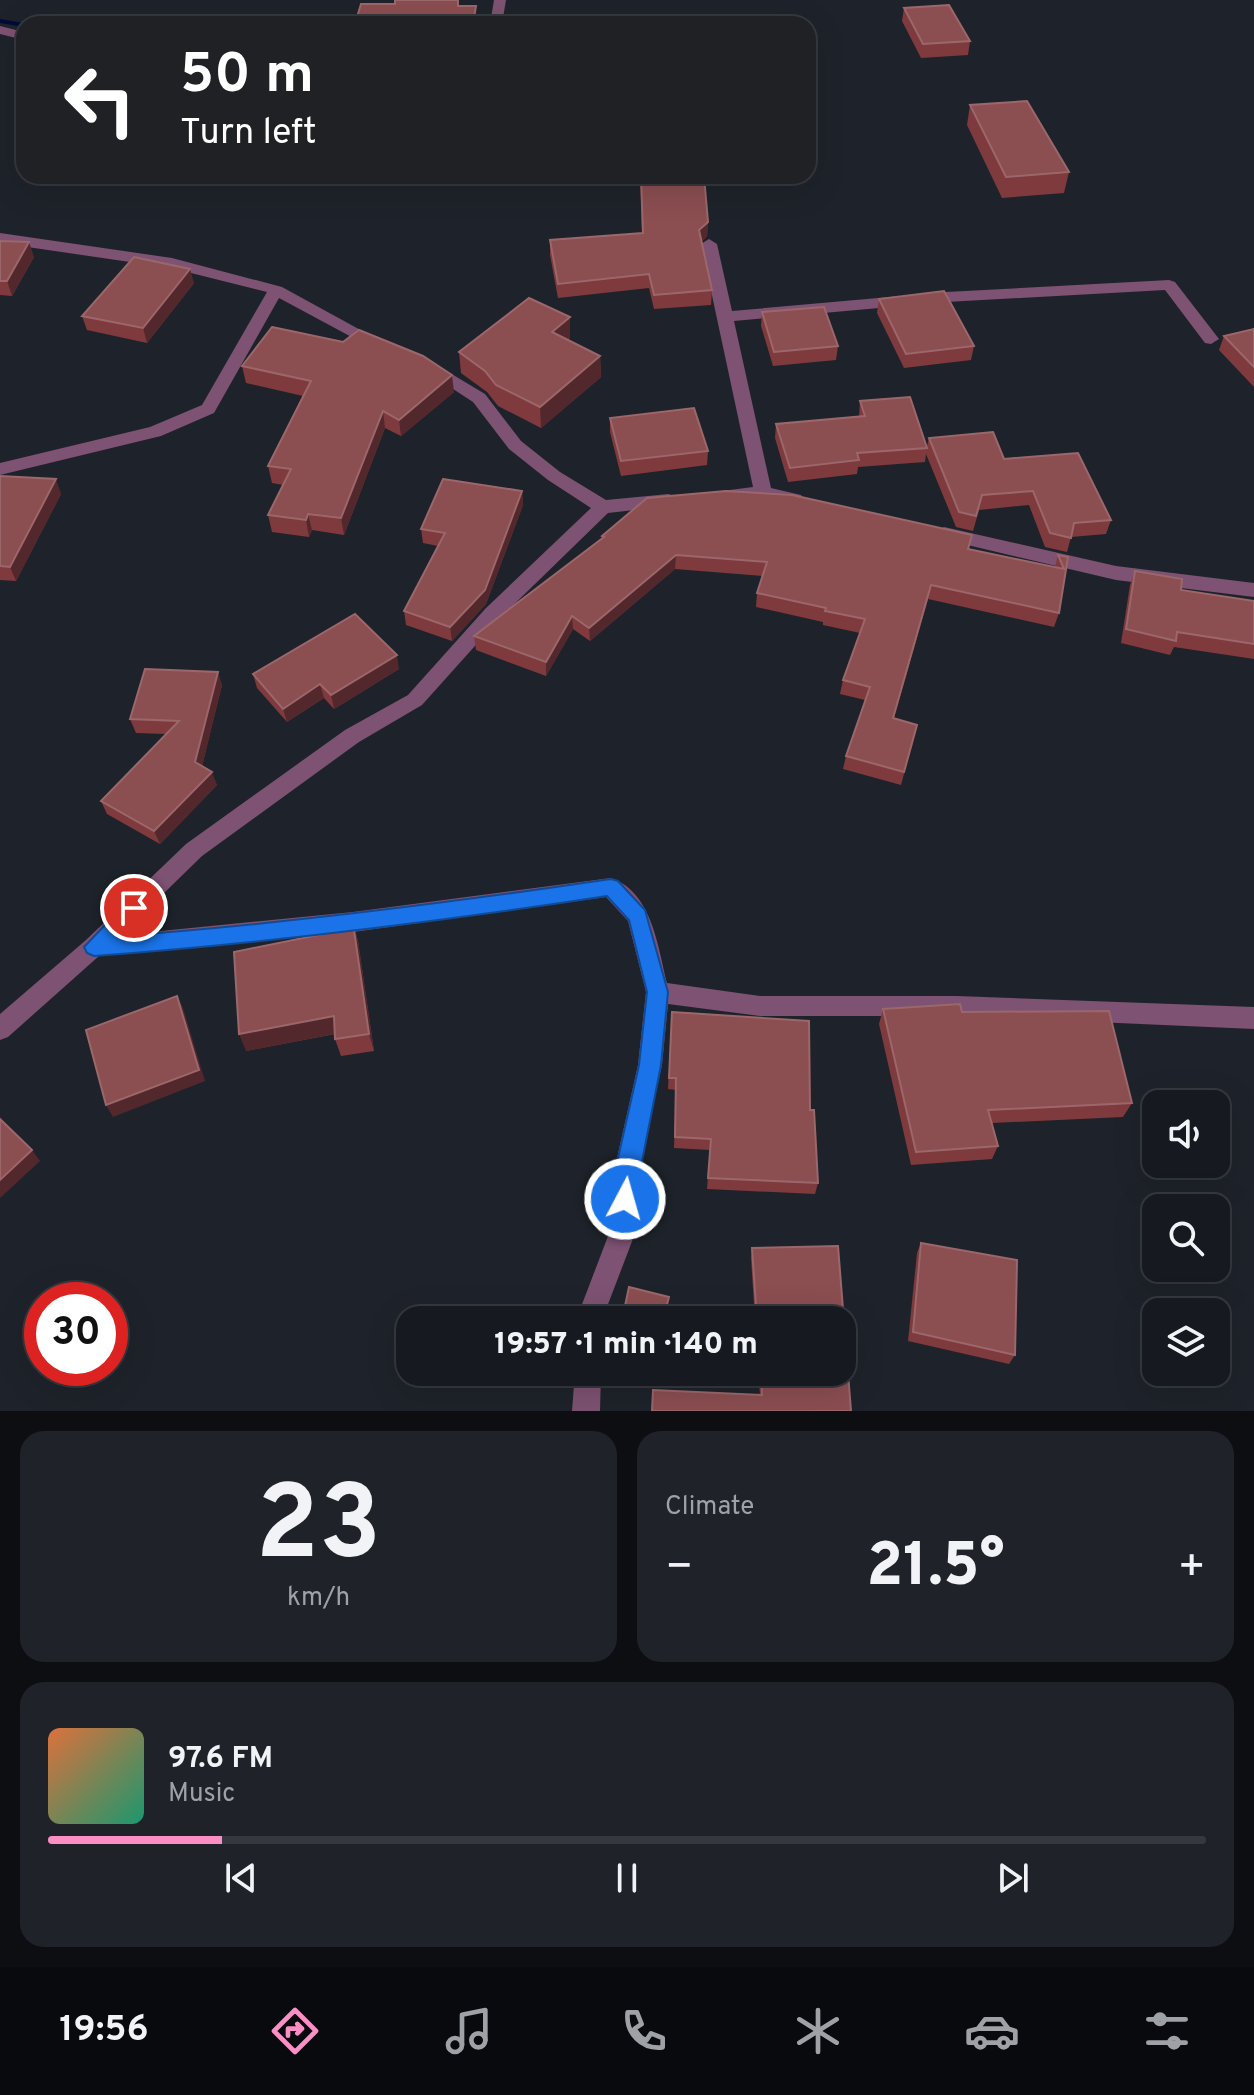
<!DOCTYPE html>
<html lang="en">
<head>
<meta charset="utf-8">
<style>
  :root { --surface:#161a20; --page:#1f2329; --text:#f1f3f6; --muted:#9ea1a5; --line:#35383e; --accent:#fb8fc5 }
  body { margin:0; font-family:Overpass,sans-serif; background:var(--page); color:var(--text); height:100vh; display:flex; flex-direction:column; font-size:30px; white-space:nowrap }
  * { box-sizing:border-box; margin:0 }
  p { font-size:26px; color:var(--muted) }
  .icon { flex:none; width:44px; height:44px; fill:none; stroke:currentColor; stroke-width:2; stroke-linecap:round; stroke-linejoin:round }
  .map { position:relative; height:1411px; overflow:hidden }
  .side { display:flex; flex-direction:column; gap:20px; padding:20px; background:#0c0e12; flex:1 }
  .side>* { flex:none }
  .guide { position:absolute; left:16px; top:16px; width:800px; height:168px; border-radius:24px; box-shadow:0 8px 32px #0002,0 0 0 2px var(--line); background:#202124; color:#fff; overflow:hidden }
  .controls { position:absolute; left:1142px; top:1090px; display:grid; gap:16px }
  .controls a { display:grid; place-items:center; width:88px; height:88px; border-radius:16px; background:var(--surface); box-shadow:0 8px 32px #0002,0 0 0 2px var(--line); font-size:40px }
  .speed { position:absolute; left:24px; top:1282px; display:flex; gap:16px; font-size:40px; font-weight:700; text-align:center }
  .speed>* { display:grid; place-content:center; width:104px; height:104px; border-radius:50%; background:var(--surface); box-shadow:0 8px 32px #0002,0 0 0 2px var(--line); line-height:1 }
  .speed .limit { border:12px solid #d22; background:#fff; color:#111 }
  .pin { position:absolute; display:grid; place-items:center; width:68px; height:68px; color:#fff; margin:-34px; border:4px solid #fff; border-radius:50%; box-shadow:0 2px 8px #0007 }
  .me { position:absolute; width:88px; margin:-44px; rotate:6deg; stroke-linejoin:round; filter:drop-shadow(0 0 6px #0008) }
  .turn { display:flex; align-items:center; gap:28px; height:168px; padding:0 32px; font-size:36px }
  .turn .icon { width:104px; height:104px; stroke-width:2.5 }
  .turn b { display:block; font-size:56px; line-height:68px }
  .big { font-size:60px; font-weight:800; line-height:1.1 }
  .side .widget { flex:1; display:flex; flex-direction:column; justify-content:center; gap:12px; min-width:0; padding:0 28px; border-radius:24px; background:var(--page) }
  .side .dial { align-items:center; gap:0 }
  .dial b { font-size:104px; line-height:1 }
  .song { display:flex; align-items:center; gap:24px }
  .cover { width:96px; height:96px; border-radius:12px; background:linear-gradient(135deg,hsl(20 70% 55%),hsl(160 70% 35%)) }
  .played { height:8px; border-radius:4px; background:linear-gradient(90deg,var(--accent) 15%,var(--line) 15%) }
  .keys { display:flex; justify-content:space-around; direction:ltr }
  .heat { display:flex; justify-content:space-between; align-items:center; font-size:44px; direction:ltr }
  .side .tiles { flex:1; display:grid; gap:20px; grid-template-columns:1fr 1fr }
  .widget:last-child { grid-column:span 2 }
  .trip { position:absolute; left:396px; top:1306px; width:460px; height:80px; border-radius:24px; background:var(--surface); box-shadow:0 8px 32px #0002,0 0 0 2px var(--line); font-weight:800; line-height:80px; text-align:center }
  .tabs { display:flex; height:128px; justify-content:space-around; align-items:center; background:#090a0d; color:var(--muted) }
  .tabs .icon { width:56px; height:56px }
  .tabs .current { color:var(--accent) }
  .tabs b { font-size:36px; color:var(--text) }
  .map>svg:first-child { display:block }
</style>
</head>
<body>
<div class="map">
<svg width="1254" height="1411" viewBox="0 0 1254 1411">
  <rect width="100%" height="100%" fill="#1e232b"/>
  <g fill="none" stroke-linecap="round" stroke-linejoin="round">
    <path fill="#000c35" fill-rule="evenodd" d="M0,19L24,23L27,24H24V27L0,23Z"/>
    <g fill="#7d5272" fill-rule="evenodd">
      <path d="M494,0H506L502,24H490Z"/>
      <path d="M0,26L24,32V40L0,34Z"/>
      <path d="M0,233L172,258L282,287L386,344L378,349L372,348L279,298L214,413L161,436L0,475V463L150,427L202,405L267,292L171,268L0,243Z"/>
      <path d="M709,239L717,244L732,311L946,292L1169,280L1175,282L1219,339L1211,344L1205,343L1165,290L946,302L734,321L771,488L801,495L804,499L795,505L763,498L728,501L719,495L722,491L753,487L701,244Z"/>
      <path d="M430,361L485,394L521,441L560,472L606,500L669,494L678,500L669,506L608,513L500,618L422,705L359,742L202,856L121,935L353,912L611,878C652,892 658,947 667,983L760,996H957L1254,1007V1029L957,1016H760L668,1004L662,1065L639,1167L636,1231L602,1320H576L610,1231L615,1167L638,1065L646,992L628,921L606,897L353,932L99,956L8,1037L0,1040V1014L86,940L186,844L345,730L408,695L486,608L591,508L548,480L509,449L473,402L424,370L422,366Z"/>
      <path d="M944,527L1116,566L1254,583V597L1116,580L938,538L935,533Z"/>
      <path d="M575,1372H601L600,1411H572Z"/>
    </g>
  </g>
  <g fill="#7f3a3d">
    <path d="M904,8L970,41L968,55L921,58L902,21Z"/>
    <path d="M970,105L1069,172L1064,193L1002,198L967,125Z"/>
    <path d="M640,176L708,222L707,236L701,242L712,290L711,305L654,309L649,288L558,298L550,255V240L642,233Z"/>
    <path d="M0,241L34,257L12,296L0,295Z"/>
    <path d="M194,283L147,343L87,330L82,316Z"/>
    <path d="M879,299L974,346L971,360L904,368L877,313Z"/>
    <path d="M762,312L838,346L836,360L773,366L761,326Z"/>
    <path d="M1254,329V387L1219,350L1224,336Z"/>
    <path d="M570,337L568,340L600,356L601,377L541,428L498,406L487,392L461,373L459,352Z"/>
    <path d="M242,366L454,392L401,436L385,428L344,535L312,530L309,537L272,532L268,515L283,485L272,483L268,466L303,396L246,383Z"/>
    <path d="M860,401L927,446L929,438L1004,459L1111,520L1106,534L1071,537L1067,552L1045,547L1029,505L979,510L973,531L956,527L926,454L925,462L858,467L857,474L788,482L775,438L776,424L859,417Z"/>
    <path d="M610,418L708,451L707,465L621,476L610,432Z"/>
    <path d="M0,476L61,494L16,581L0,580Z"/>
    <path d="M522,491L523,505L486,604L452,641L406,625L404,611L438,546L423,543L421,529Z"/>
    <path d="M602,536L968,549L1055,567L1058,555L1068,557L1059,613L1054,627L928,599L894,718L917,725L901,785L843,769L846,756L865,700L840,694L843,680L860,633L823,625V622L756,607L757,593L763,576L675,569L590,641L573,629L546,676L476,650L474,636L602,539Z"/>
    <path d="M1135,571L1181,590L1254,601V659L1174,647L1170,655L1121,643L1130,585Z"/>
    <path d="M399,669L334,709L324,698L287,722L257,688L253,674Z"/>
    <path d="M222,685L202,766L217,785L160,844L107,814L101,801L166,734L136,733L130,719Z"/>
    <path d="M353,923L358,941L374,1051L341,1056L335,1039V1034L246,1051L328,933Z"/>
    <path d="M883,1009L962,1012L1132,1103L1123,1117L992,1123L998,1146L992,1159L911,1165L879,1024Z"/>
    <path d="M672,1012L810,1110L818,1183L815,1194L707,1189L710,1150L674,1148L676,1090L668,1089Z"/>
    <path d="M921,1243L1015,1355L1009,1364L908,1341L917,1253Z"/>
    <path d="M838,1246L851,1411H652L653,1390L760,1395L758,1372H842V1320H755L751,1258L752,1248Z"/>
  </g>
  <g fill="#53282d">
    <path d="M476,6L477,24H473Z"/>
    <path d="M708,222L707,236L698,245L699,230Z"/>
    <path d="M29,242L34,257L12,296L7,281Z"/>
    <path d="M190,269L194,283L147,343L143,328Z"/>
    <path d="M570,317V337L553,352L552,332Z"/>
    <path d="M600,356L601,377L541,428L540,407Z"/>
    <path d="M452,375L454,392L401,436L399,420Z"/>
    <path d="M383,411L385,428L344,535L341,518Z"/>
    <path d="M56,479L61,494L16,581L10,567Z"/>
    <path d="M522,491L523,505L486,604L452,641L450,627Z"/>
    <path d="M308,514L312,530L309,537L306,520Z"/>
    <path d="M676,555L675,569L590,641L589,628Z"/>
    <path d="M931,585L928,599L890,731L893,718Z"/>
    <path d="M572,616L573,629L546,676V662Z"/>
    <path d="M397,655L399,669L334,709L331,695Z"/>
    <path d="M218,672L222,685L200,775L195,762Z"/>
    <path d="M320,684L324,698L287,722L283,709Z"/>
    <path d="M212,772L217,785L160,844L154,831Z"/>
    <path d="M353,923L358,941L374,1051L369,1034Z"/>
    <path d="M177,996L183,1008L205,1081L113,1117L106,1105Z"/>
    <path d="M334,1016L339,1033L246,1051L239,1034Z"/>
    <path d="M32,1150L40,1161L0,1198V1180Z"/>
  </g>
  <g fill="#8b4e51" stroke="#9b676b" stroke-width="2">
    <path d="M395,0H458V6H476L473,24H355L361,4H395Z"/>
    <path d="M949,5L970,41L923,44L904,8Z"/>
    <path d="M1027,101L1069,172L1006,177L970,105Z"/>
    <path d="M641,176H704L708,222L699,230L712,290L654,295L649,274L558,284L550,240L643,233Z"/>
    <path d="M0,241L29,242L7,281H0Z"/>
    <path d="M134,257L190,269L143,328L82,316Z"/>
    <path d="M944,291L974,346L906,354L879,299Z"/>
    <path d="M529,298L570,317L552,332L600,356L540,407L496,385L485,371L459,352Z"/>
    <path d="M824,307L838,346L774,352L762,312Z"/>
    <path d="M272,327L343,342L359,330L423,356L452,375L399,420L383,411L341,518L308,514L306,520L268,515L291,469L268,466L311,381L242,366Z"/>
    <path d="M1254,329V367L1224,336Z"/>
    <path d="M910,397L927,448L857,453L859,460L790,468L776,424L865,416L860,401Z"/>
    <path d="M694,408L708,451L621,461L610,418Z"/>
    <path d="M993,432L1004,459L1078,453L1111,520L1074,523L1071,538L1050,533L1033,491L982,495L976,516L959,512L929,438Z"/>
    <path d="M0,476L56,479L10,567L0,566Z"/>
    <path d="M443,479L522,491L485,590L450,627L404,611L445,533L421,529Z"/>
    <path d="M726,491L792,495L972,535L968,549L1064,569L1058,555L1068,557L1059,613L931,585L893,718L917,725L904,772L846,756L870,687L843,680L865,619L825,611L826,608L757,593L767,562L676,555L589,628L572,616L546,662L474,636L604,537L602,536L647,498Z"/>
    <path d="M1135,571L1182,579L1181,590L1254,601V644L1177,632L1176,641L1126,629Z"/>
    <path d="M355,614L397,655L331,695L320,684L283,709L253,674Z"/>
    <path d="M145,669L218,672L195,762L212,772L154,831L101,801L179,721L130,719Z"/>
    <path d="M353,923L369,1034L335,1039L334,1016L239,1034L234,952L328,933V926Z"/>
    <path d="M177,996L199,1070L106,1105L86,1030Z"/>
    <path d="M960,1004L962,1012L1109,1011L1132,1103L988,1110L998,1146L916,1152L883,1009Z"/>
    <path d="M672,1012L809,1021L810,1110H814L818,1183L708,1178L711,1139L675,1137L676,1078H669Z"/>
    <path d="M0,1119L32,1150L0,1180Z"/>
    <path d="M921,1243L1017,1260L1015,1355L913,1332Z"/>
    <path d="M838,1246L851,1411H652L653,1390L762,1395L761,1372H842V1320H757L752,1248Z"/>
    <path d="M629,1287L669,1297L663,1320H622Z"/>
  </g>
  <path fill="#1a73e8" stroke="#114b97" stroke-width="2" d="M611,879L618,881L645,910L668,992L661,1065L633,1207L625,1210L617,1207L614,1199L616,1167L639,1065L647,992L629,920L607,896C437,922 266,943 94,956L87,953L84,947L127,902L134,899L141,902L144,908L119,936C284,924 448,903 611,879Z"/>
</svg>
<div class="controls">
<a><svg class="icon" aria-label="sound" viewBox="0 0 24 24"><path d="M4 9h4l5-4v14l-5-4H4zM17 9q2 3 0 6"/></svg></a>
<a><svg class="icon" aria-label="search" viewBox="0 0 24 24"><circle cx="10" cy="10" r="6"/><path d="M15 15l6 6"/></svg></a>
<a><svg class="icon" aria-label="layers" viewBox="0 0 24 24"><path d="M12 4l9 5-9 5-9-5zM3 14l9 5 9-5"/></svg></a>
</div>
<div class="speed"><div class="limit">30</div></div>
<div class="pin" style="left:134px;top:908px;background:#d93025"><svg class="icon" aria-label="arrive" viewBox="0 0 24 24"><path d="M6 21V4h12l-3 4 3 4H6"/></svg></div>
<svg class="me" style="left:625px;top:1199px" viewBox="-20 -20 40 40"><circle r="17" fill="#1a73e8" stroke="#fff" stroke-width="3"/><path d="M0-11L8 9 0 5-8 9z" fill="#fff"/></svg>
<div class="trip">19:57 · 1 min · 140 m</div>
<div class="guide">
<div class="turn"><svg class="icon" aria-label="left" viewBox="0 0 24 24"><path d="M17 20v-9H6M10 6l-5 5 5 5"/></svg><div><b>50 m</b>Turn left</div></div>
</div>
</div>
<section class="side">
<div class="tiles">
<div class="widget dial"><b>23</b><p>km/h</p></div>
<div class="widget"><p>Climate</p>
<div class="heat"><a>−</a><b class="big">21.5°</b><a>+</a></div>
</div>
<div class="widget">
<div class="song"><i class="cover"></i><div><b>97.6 FM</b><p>Music</p></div></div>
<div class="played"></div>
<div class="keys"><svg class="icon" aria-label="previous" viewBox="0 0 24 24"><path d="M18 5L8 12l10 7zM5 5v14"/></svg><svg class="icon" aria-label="pause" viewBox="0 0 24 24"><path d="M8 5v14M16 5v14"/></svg><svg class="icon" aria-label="next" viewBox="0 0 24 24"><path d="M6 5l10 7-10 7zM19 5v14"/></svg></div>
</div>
</div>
</section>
<nav class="tabs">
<b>19:56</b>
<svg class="icon current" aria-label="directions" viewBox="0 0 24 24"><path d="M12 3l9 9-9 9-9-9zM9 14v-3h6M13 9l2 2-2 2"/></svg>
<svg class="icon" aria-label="music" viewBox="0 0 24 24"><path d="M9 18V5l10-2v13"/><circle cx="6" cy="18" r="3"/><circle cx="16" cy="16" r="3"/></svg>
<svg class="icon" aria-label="phone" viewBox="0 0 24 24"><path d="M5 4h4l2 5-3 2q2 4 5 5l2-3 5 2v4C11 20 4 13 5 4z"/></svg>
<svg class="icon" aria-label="climate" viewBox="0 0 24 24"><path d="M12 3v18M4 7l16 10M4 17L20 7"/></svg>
<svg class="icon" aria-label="car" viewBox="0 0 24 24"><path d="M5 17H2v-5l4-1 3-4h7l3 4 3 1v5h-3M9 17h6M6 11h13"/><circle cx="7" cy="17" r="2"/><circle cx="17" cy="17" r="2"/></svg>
<svg class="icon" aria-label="filters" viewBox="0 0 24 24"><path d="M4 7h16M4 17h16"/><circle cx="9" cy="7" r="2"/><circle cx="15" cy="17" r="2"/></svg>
</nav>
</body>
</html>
